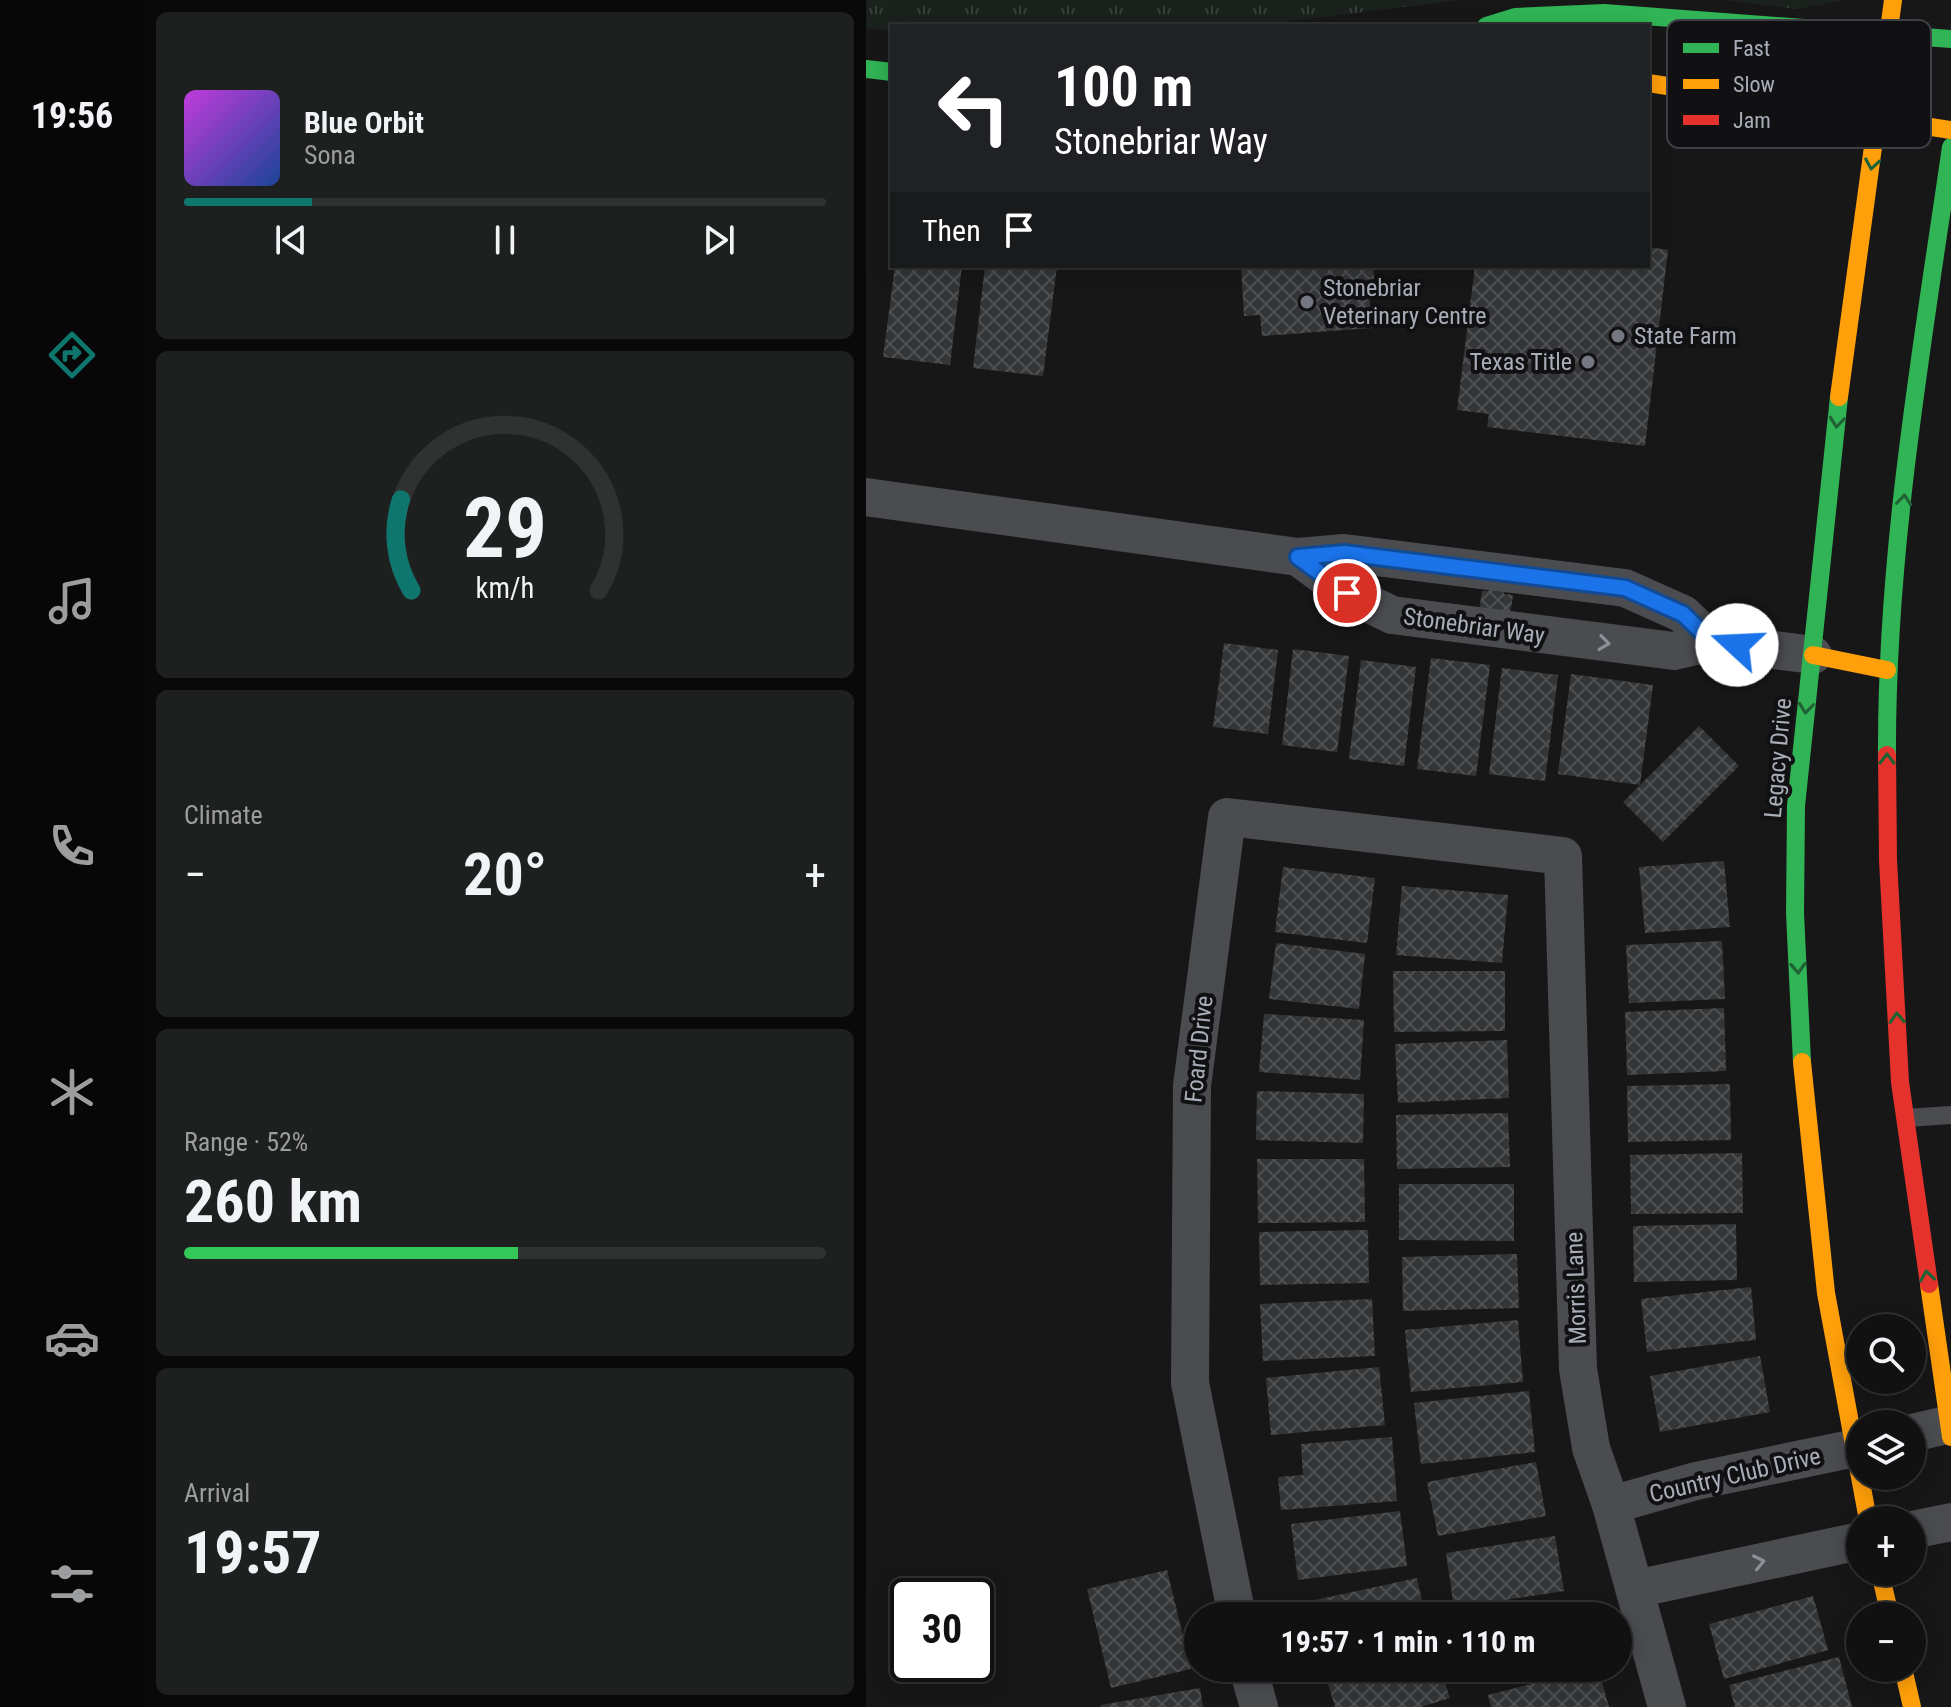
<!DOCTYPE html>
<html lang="en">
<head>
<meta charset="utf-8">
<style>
  :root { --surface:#111; --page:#1e1f1f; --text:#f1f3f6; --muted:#9c9d9f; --line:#303131; --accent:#0f766e }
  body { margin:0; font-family:"Roboto Condensed",sans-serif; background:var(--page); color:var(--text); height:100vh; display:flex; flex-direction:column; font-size:30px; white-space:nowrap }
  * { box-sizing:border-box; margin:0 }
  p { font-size:26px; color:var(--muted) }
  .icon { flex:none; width:44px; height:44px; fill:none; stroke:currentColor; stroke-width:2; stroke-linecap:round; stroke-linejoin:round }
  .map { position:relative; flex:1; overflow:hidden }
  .details { display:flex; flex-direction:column; gap:12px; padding:12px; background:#090909; width:722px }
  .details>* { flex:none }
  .top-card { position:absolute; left:24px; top:24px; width:760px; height:244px; border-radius:0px; box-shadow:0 4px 20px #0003,0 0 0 2px var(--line); background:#202124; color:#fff; overflow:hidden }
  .fabs { position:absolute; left:980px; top:1314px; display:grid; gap:16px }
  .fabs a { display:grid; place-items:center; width:80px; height:80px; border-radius:50%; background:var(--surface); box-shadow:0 4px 20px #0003,0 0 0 2px var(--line); font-size:40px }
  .speed { position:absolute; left:24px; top:1578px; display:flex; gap:16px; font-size:40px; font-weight:700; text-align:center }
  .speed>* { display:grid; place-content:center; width:104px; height:104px; border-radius:50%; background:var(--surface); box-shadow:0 4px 20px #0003,0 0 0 2px var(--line); line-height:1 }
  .speed .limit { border:4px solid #111; border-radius:12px; background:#fff; color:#111 }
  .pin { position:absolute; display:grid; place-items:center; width:68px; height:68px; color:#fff; margin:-34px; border:4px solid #fff; border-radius:50%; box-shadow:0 2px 8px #0007 }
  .me { position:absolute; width:88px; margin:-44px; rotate:290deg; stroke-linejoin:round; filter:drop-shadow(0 0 6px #0008) }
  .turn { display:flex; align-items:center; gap:28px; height:168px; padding:0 32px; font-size:36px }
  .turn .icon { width:104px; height:104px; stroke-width:2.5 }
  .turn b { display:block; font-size:56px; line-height:68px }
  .then { display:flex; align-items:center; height:76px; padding:0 32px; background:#0003; gap:16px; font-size:30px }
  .big { font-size:60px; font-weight:700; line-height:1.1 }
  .details .tile { flex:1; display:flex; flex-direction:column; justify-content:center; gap:12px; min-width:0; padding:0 28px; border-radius:12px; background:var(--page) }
  .details .dial { align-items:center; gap:0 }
  .dial svg { height:208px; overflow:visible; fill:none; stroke:var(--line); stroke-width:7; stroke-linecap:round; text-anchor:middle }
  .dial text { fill:var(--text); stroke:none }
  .song { display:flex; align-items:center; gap:24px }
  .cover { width:96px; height:96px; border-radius:12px; background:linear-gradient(135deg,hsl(290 70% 55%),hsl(220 70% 35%)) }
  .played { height:8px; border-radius:4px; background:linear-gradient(90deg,var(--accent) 20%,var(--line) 20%) }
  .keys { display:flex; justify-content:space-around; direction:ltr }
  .heat { display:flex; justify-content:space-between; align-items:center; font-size:44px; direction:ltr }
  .charge { height:12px; border-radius:6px; background:linear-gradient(90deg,#34c759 52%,var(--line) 0) }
  .trip { position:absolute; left:318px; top:1602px; width:448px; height:80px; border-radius:40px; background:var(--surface); box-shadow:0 4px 20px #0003,0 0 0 2px var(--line); font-weight:700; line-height:80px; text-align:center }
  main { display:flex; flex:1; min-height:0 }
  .tabs { display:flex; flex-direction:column; width:144px; justify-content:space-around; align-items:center; background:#070707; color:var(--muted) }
  .tabs .icon { width:56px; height:56px }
  .tabs .active { color:var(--accent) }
  .tabs b { font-size:36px; color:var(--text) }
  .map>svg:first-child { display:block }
</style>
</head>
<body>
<main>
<nav class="tabs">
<b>19:56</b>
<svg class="icon active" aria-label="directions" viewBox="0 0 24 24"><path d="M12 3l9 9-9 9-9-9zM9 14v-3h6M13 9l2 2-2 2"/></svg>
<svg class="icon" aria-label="music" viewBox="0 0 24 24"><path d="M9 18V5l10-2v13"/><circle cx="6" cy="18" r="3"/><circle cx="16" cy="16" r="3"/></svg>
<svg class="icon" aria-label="phone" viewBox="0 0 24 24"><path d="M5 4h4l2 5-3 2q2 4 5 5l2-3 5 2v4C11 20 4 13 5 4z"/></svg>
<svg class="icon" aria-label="climate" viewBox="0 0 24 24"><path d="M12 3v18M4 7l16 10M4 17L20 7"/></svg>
<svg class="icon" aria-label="car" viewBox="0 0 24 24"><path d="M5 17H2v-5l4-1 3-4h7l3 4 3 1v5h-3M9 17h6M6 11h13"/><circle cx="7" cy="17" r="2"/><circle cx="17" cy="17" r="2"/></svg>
<svg class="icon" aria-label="filters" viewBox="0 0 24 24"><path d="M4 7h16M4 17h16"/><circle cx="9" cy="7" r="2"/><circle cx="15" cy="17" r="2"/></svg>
</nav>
<section class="details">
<div class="tile">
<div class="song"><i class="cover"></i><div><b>Blue Orbit</b><p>Sona</p></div></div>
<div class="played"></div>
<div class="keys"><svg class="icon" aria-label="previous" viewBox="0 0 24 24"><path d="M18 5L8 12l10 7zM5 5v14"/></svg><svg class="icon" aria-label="pause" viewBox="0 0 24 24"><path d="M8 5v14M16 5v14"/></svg><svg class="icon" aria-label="next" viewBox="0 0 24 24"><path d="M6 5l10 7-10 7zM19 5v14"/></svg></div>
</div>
<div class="tile dial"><svg viewBox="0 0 100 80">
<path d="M14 69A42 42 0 1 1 86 69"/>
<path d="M14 69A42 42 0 0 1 10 34" stroke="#0f766e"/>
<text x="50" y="56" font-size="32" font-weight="700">29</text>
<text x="50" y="72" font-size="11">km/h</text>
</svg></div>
<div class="tile"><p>Climate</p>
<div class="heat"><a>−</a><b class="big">20°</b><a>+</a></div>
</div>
<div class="tile"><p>Range · 52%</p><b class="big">260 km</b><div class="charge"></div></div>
<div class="tile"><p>Arrival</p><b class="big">19:57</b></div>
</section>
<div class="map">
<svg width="1085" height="1707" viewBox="0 0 1085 1707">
  <defs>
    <pattern id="grass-tufts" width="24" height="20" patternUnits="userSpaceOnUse" patternTransform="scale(2)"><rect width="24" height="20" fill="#1b211c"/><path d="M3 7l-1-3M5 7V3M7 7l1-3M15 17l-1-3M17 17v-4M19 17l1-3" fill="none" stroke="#393f3b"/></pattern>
    <pattern id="building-cross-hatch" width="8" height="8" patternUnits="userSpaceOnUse" patternTransform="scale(2)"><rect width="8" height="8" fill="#343537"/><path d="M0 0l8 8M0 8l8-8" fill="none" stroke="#4f5052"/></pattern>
  </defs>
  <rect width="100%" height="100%" fill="#171717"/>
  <g fill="url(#grass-tufts)">
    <path d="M0,0H594L387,26H26V31L0,28Z"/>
    <path d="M858,0H979L931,9Z"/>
  </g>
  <g fill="url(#building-cross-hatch)">
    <path d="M782,247L802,250L779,446L621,427L623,414L591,410L609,266H782Z"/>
    <path d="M29,266H96L84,365L17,357Z"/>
    <path d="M119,266H191L177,376L107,368Z"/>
    <path d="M375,266H507L509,289H503L506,328L396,336L394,315L378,316Z"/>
    <path d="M623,586L639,588L638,594L647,595L644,616L613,612L616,591H623Z"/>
    <path d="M358,643L412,650L402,734L347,727Z"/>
    <path d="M427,649L483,656L471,752L416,745Z"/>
    <path d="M565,658L624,665L610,776L551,769Z"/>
    <path d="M495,660L550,667L538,766L483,759Z"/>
    <path d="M636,668L692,675L679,781L623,774Z"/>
    <path d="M705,674L787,685L774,785L692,774Z"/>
    <path d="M833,726L873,766L797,842L757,802Z"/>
    <path d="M858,861L864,927L779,933L773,867Z"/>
    <path d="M417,867L509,878L501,943L409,932Z"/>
    <path d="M536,886L642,895L636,963L530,955Z"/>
    <path d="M856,941L859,999L763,1003L760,945Z"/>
    <path d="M410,943L499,954L493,1009L403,999Z"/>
    <path d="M527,971H639V1031L528,1032Z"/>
    <path d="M858,1008L860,1071L761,1075L759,1012Z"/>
    <path d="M398,1014L498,1020L494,1080L393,1072Z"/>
    <path d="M641,1040L643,1098L532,1103L529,1044Z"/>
    <path d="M864,1084L865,1140L762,1142L761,1086Z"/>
    <path d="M391,1091L498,1094L497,1143L390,1140Z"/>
    <path d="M642,1113L644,1167L531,1169L530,1115Z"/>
    <path d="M876,1153L877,1213L765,1214L764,1155Z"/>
    <path d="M391,1159H498L499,1222L392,1223Z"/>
    <path d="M533,1184H648V1241L533,1240Z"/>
    <path d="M870,1224L871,1280L768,1282L767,1226Z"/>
    <path d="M502,1230L503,1283L394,1285L393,1232Z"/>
    <path d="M651,1254L653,1308L537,1311L536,1257Z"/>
    <path d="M885,1287L890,1340L781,1352L775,1299Z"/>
    <path d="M506,1299L509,1356L397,1361L394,1304Z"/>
    <path d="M652,1320L657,1382L545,1392L539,1330Z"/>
    <path d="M894,1356L904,1412L794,1432L784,1376Z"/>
    <path d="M513,1367L519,1425L405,1435L400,1378Z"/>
    <path d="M663,1391L669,1452L555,1464L548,1403Z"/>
    <path d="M526,1437L531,1501L415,1510L412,1477L437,1475L435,1444Z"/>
    <path d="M670,1462L680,1516L572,1536L561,1482Z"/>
    <path d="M534,1511L541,1566L432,1580L425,1524Z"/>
    <path d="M689,1536L698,1591L588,1608L580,1553Z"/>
    <path d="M301,1570L325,1669L245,1688L221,1589Z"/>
    <path d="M551,1578L559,1616H443L440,1602Z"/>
    <path d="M947,1596L962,1650L858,1679L843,1624Z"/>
    <path d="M707,1601L711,1616H656V1615Z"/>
    <path d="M973,1657L986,1707H869L863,1685Z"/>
    <path d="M491,1668H574L584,1698L555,1707H469L460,1677Z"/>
    <path d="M612,1668H667L668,1669L616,1683Z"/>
    <path d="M726,1668H732L743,1707H625L622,1695Z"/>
    <path d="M334,1688L337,1707H235V1705Z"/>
  </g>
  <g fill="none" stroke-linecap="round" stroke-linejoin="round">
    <path stroke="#4b4c50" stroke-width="18" d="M1040,1118L1085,1115"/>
    <g stroke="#4b4c50" stroke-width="38">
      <path d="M0,497L432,557L481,593L526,615L808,651L846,642L947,655"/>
      <path d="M432,557L478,553L759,588L817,614L846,642"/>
      <path d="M1046,1433L1085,1424"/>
      <path d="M745,1505L830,1481L994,1447"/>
      <path d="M1046,1530L1085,1522"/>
      <path d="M769,1589L994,1541"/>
      <path d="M371,1616L324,1383L326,1086L361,817L697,856L712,1369L725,1448L745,1505L801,1707"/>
      <path d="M382,1668L393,1707"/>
    </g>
    <g stroke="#30b455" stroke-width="18">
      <path d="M620,26L649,17L738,13L1085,39"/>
      <path d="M0,69L26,72"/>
      <path d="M1021,755C1020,552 1056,348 1085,147"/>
      <path d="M936,1062L929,913L930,806L973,397"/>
    </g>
    <g stroke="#ff9f0a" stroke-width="18">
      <path d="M782,83L1085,130"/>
      <path d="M973,397L1027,0"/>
      <path d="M947,655L1021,670"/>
      <path d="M936,1062L960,1293L1002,1520"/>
      <path d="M1063,1284L1085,1437"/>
      <path d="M1014,1572L1024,1616"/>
      <path d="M1037,1668L1046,1707"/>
    </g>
    <path stroke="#e5322d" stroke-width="18" d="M1021,755L1022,860L1034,1082L1063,1284"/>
  </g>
  <defs><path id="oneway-chevron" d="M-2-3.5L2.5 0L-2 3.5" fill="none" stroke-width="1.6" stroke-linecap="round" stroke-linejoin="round" transform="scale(2)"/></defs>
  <g stroke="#206234">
    <use href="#oneway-chevron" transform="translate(1006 164) rotate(99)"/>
    <use href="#oneway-chevron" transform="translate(971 422) rotate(96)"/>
    <use href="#oneway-chevron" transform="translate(1038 500) rotate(-84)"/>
    <use href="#oneway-chevron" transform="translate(940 708) rotate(96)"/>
    <use href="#oneway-chevron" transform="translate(1021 759) rotate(-90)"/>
    <use href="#oneway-chevron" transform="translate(932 968) rotate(87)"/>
    <use href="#oneway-chevron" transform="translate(1031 1018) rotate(-93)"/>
    <use href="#oneway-chevron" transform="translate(1061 1276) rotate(-98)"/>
  </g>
  <g stroke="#8c9099">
    <use href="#oneway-chevron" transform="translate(738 643) rotate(7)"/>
    <use href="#oneway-chevron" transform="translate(893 1562) rotate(-12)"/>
  </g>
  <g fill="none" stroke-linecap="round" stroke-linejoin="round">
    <g stroke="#114b97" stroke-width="20">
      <path id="route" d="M481,593L432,557L478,553L759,588L817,614L846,642L871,645"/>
    </g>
    <use href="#route" stroke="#1a73e8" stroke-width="14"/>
  </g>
  <g fill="#757880" stroke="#111113" stroke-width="3">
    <circle cx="441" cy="302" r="8"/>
    <circle cx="752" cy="336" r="8"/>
    <circle cx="722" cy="362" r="8"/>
  </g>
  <g text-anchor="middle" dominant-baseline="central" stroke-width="8" stroke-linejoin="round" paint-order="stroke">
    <g font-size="24" fill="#a8adb8" stroke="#111113" text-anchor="start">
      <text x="457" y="288">Stonebriar<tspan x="457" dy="28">Veterinary Centre</tspan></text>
      <text x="768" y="336">State Farm</text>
      <text x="706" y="362" text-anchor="end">Texas Title</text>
    </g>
    <g font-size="24" fill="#a8adb8" stroke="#111113">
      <text transform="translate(608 626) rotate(8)">Stonebriar Way</text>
      <text transform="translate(912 758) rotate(-85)">Legacy Drive</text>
      <text transform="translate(333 1049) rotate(-84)">Foard Drive</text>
      <text transform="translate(710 1288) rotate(-92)">Morris Lane</text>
      <text transform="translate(869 1475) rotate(-13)">Country Club Drive</text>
    </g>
  </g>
  <rect x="801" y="20" width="264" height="128" rx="12" fill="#111113" stroke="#3e4045" stroke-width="2"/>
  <rect x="817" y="43" width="36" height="10" fill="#30b455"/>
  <rect x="817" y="79" width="36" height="10" fill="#ff9f0a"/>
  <rect x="817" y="115" width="36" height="10" fill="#e5322d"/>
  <g font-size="22" fill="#a8adb8">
    <text x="867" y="56">Fast</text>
    <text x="867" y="92">Slow</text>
    <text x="867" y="128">Jam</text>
  </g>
</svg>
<div class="fabs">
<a><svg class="icon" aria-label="search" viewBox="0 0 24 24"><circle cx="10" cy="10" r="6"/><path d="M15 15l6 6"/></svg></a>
<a><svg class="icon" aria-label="layers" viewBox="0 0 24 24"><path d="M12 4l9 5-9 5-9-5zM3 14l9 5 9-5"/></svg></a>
<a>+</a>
<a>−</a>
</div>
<div class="speed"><div class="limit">30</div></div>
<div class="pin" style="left:481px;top:593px;background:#d93025"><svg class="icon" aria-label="arrive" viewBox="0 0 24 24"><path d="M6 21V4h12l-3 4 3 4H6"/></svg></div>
<svg class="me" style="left:871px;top:645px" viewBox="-20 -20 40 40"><circle r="19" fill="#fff"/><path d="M0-13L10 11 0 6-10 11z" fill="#1a73e8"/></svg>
<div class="trip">19:57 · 1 min · 110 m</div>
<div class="top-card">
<div class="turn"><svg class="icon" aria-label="left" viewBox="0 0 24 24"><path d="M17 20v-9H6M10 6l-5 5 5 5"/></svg><div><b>100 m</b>Stonebriar Way</div></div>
<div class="then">Then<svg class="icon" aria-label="arrive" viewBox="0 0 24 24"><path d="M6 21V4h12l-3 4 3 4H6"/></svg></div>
</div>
</div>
</main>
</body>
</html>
